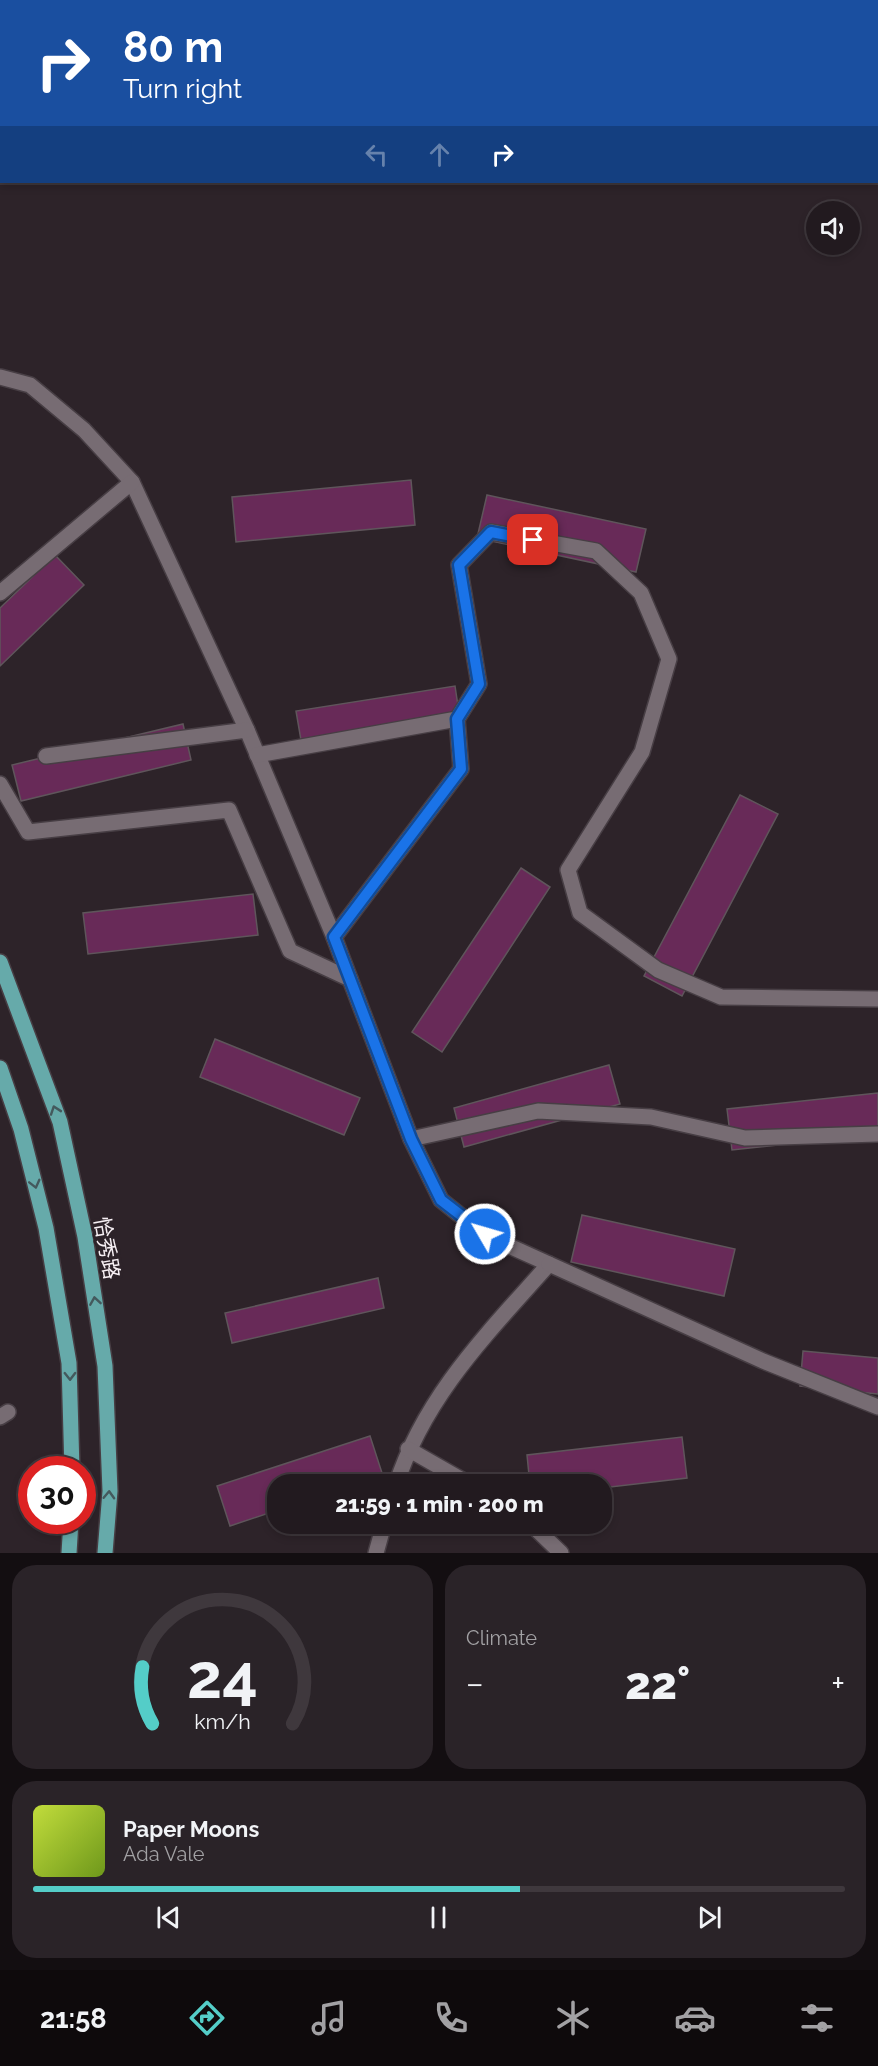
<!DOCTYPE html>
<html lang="en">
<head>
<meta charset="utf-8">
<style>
  :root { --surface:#221a1f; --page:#2a2328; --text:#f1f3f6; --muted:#a2a1a4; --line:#3f383d; --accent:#54cdc8 }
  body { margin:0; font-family:Raleway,"Noto Sans SC",sans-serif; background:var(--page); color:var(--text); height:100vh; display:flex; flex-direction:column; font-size:22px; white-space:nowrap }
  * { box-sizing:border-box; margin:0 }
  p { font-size:20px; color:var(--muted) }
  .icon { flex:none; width:33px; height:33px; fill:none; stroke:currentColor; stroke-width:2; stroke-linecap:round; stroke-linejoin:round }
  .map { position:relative; height:1553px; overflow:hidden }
  .details { display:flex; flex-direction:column; gap:12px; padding:12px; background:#130e11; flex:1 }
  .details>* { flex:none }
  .banner { position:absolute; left:0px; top:0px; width:879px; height:183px; box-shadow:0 3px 9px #0003,0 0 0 2px var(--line); background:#1a4fa0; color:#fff; overflow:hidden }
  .fabs { position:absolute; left:806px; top:201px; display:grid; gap:12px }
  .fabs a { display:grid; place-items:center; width:54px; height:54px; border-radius:50%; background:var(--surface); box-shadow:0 3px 9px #0003,0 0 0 2px var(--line); font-size:30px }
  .speed { position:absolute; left:18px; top:1456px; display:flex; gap:12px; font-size:30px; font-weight:700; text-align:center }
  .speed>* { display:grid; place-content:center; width:78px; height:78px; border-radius:50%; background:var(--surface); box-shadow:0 3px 9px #0003,0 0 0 2px var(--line); line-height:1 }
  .speed .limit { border:9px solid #d22; background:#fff; color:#111 }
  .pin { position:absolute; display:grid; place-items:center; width:51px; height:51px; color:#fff; margin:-26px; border-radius:12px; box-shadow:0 3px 9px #0006 }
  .me { position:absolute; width:66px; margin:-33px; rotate:308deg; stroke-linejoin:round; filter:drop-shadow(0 0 4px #0008) }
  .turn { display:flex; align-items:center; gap:21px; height:126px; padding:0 24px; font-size:27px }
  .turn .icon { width:78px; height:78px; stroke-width:2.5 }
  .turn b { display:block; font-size:42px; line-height:51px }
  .lanes { display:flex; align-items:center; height:57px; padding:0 24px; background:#0003; justify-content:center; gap:30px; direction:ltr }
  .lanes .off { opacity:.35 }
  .big { font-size:45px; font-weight:800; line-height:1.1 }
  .details .tile { flex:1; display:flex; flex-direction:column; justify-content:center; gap:9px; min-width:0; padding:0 21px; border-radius:24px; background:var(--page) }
  .details .dial { align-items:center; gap:0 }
  .dial svg { height:156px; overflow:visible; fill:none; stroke:var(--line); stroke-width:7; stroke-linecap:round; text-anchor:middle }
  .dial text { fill:var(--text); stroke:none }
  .song { display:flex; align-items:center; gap:18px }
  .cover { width:72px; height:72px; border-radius:9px; background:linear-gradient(135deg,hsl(70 70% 55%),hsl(80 70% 35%)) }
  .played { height:6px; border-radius:3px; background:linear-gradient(90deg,var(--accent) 60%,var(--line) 60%) }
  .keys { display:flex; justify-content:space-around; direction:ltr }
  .heat { display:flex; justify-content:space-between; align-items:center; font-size:33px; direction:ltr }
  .details .tiles { flex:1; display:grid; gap:12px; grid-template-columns:1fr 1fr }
  .tile:last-child { grid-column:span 2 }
  .trip { position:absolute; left:267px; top:1474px; width:345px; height:60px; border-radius:24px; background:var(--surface); box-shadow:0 3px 9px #0003,0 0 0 2px var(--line); font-weight:800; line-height:60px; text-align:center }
  .tab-bar { display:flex; height:96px; justify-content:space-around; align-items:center; background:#0e0a0c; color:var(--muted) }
  .tab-bar .icon { width:42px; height:42px }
  .tab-bar .current { color:var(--accent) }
  .tab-bar b { font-size:27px; color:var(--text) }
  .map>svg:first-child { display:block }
</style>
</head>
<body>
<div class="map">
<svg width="878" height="1553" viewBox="0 0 878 1553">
  <rect width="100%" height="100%" fill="#2d2329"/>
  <g fill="#682a58" stroke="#5f555b" stroke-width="1.5">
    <path d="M411,480L415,525L236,542L232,497Z"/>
    <path d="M487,495L646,529L636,572L477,538Z"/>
    <path d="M55,555L84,585L0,666V608Z"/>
    <path d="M455,686L461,726L303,752L296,711Z"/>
    <path d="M183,724L191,760L21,801L12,765Z"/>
    <path d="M740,795L778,814L682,996L644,976Z"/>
    <path d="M521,868L550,887L442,1052L412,1032Z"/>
    <path d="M253,894L258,935L88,954L83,913Z"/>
    <path d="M215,1039L360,1098L344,1135L200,1077Z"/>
    <path d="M609,1065L620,1104L464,1147L454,1108Z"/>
    <path d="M878,1093V1134L732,1150L727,1109Z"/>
    <path d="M582,1215L735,1249L724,1296L571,1262Z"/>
    <path d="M378,1278L384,1308L232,1343L225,1313Z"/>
    <path d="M803,1351L878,1358V1394L800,1386Z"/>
    <path d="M370,1436L383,1476L356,1485H278V1510L230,1526L217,1486Z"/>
    <path d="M682,1437L687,1478L602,1488V1485H530L527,1455Z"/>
  </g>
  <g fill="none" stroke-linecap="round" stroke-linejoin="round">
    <g stroke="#473e44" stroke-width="18">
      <g id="minor">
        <path d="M0,377L30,385L84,430L132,482L247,730L334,937L411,1139L441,1200L485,1235L549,1264C488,1333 425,1395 396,1485"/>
        <path d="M0,593L132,482"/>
        <path d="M257,755L457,719L479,684L459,565L491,532L596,551L641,593L669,659L642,752L568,870L580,913L658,970L721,997L878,999"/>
        <path d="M46,756L247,730"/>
        <path d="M0,784L28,832L229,810L290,951L350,979"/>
        <path d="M334,937L461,769L457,719"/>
        <path d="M411,1139L538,1111L651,1117L745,1138L878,1134"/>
        <path d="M549,1264L763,1361L878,1407"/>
        <path d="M0,1417L8,1412"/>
        <path d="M408,1449L471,1485"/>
        <path d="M531,1524L561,1553"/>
        <path d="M376,1553L384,1524"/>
      </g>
    </g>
    <g stroke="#473e44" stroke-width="18">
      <g id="major">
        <path d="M0,962L60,1122L85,1237L105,1366L110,1491L105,1553"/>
        <path d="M0,1068L21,1129L46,1228L69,1363L72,1470"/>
        <path d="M69,1553L71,1521"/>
      </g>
    </g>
    <use href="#minor" stroke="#776c73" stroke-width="15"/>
    <use href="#major" stroke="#6aa" stroke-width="15"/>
  </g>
  <defs><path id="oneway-chevron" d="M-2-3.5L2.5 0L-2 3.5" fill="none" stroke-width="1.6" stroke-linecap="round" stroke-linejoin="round" transform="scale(1.5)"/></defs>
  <g stroke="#44595d">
    <use href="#oneway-chevron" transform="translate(55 1110) rotate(-109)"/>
    <use href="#oneway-chevron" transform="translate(35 1184) rotate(76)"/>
    <use href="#oneway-chevron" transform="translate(95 1301) rotate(-99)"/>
    <use href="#oneway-chevron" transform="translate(70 1376) rotate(89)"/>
    <use href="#oneway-chevron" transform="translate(109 1495) rotate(-88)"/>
  </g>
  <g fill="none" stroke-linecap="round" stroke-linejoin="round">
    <g stroke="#114b97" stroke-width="15">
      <path id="route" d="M485,1234L441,1200L411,1139L334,937L461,769L457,719L479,684L459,565L491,532L533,540"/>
    </g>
    <use href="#route" stroke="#1a73e8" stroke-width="10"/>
  </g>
  <g text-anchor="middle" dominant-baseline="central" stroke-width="6" stroke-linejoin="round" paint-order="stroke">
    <g font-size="21" fill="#f7f0f4" stroke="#2d2329">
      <text transform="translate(107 1248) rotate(80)">恰秀路</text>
    </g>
  </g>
</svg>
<div class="fabs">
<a><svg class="icon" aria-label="sound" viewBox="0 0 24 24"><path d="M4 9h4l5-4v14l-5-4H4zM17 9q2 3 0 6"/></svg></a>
</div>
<div class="speed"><div class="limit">30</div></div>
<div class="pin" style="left:533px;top:540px;background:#d93025"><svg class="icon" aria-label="arrive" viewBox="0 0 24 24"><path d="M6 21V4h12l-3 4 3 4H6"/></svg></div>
<svg class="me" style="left:485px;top:1234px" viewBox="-20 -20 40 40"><circle r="17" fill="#1a73e8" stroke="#fff" stroke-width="3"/><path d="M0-11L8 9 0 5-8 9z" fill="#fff"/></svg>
<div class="trip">21:59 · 1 min · 200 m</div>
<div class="banner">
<div class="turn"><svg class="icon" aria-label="right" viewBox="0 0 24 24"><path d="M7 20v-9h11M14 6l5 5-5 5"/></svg><div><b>80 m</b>Turn right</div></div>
<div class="lanes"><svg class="icon off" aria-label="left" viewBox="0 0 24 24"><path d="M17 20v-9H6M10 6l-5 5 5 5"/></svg><svg class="icon off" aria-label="ahead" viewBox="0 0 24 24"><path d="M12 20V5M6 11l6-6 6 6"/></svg><svg class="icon" aria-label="right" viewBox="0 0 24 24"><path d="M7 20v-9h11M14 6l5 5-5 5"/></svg></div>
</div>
</div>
<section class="details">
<div class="tiles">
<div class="tile dial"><svg viewBox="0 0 100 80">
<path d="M14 69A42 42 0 1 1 86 69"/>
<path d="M14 69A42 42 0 0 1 9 40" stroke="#54cdc8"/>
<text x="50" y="56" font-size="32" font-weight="700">24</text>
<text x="50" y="72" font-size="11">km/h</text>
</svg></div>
<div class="tile"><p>Climate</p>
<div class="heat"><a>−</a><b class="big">22°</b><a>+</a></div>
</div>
<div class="tile">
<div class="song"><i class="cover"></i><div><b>Paper Moons</b><p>Ada Vale</p></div></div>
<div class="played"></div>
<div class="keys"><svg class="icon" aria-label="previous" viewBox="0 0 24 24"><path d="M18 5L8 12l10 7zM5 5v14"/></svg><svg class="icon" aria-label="pause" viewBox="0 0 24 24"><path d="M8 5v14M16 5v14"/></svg><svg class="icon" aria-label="next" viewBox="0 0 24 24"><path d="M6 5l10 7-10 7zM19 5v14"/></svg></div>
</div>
</div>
</section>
<nav class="tab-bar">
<b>21:58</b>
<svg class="icon current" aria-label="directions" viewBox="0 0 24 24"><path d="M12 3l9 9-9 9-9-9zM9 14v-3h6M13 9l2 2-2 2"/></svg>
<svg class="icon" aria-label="music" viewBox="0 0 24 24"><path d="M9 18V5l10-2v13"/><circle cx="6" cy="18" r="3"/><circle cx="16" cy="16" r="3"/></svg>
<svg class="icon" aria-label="phone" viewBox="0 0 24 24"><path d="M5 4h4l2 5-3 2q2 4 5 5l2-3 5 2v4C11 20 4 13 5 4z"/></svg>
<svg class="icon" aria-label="climate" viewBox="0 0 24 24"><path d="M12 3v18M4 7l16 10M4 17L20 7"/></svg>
<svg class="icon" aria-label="car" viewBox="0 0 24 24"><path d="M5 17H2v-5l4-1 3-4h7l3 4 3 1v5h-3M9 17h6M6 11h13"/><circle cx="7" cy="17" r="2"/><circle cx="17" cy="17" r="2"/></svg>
<svg class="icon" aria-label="filters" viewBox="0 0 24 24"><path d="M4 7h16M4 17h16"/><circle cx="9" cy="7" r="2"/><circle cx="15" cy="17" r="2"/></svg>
</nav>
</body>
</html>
